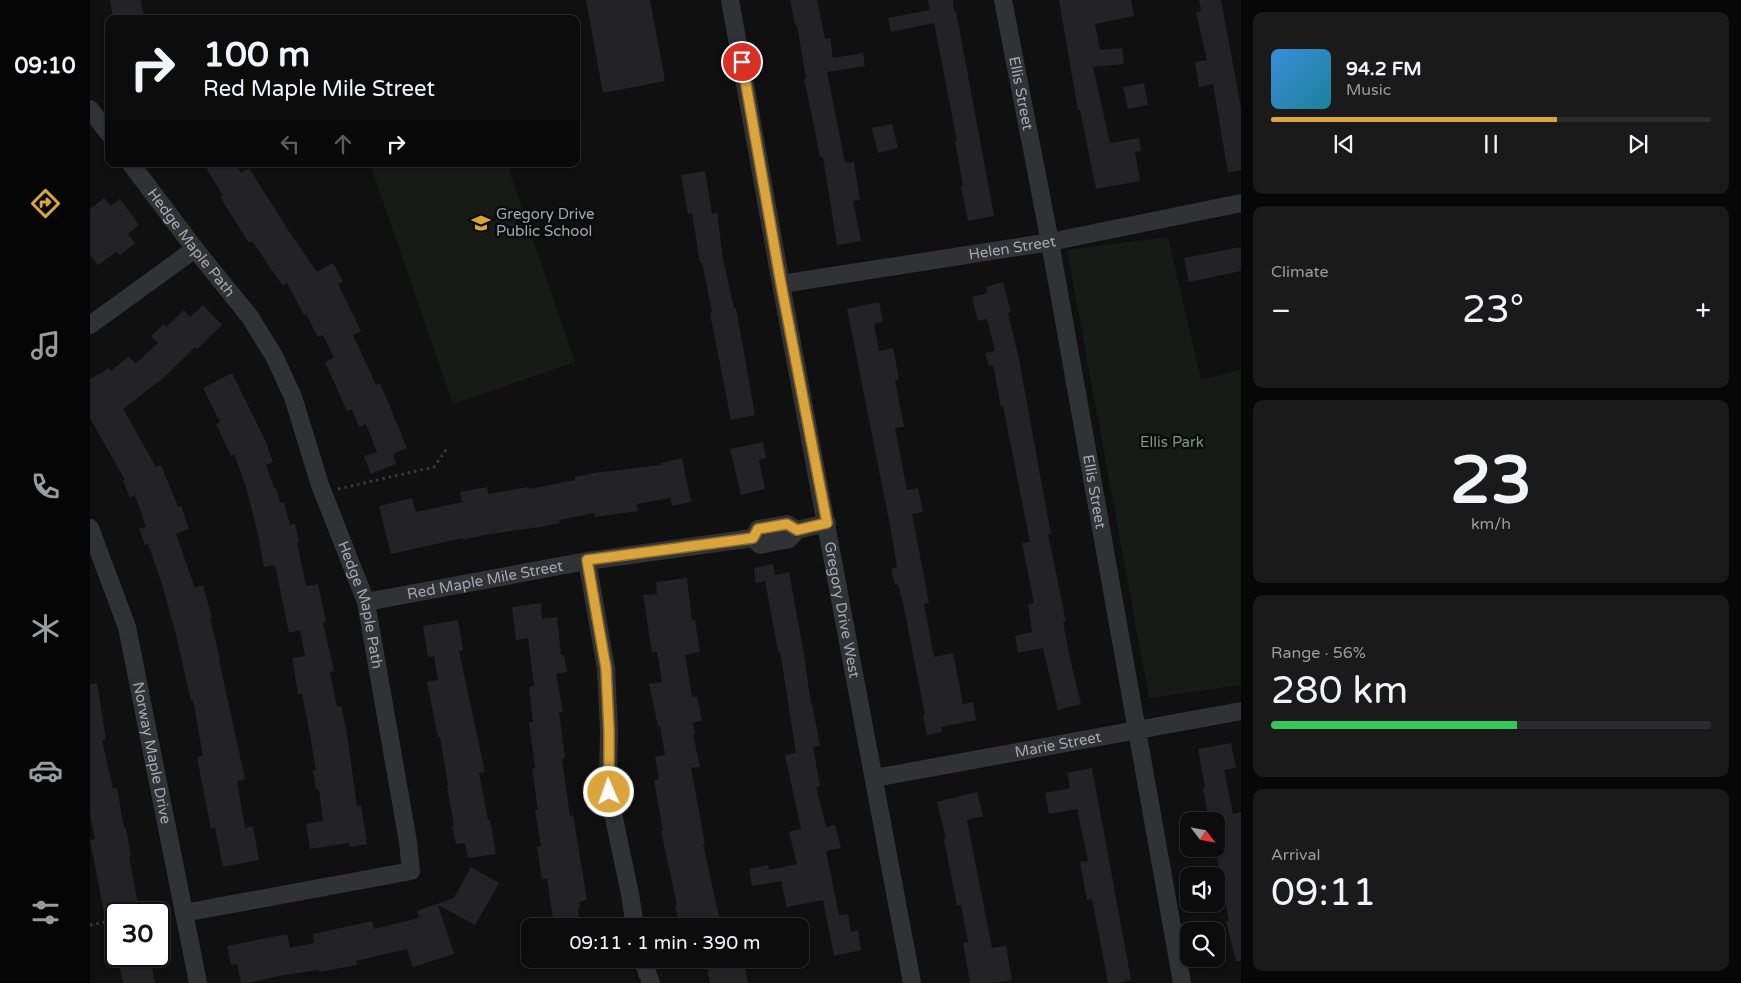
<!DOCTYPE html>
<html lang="en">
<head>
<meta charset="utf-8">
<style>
  :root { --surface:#0c0c0d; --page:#1a1a1b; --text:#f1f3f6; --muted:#9a9b9d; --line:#2c2c2e; --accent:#dba53e }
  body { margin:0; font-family:"Varela Round",sans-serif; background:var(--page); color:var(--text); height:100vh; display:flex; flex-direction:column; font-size:19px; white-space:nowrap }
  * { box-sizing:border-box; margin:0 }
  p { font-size:16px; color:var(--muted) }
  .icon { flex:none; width:28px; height:28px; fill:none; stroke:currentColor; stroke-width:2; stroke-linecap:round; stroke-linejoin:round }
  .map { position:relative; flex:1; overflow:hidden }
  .details { display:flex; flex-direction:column; gap:12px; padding:12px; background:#070707; width:500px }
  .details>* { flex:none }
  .guide { position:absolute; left:15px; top:15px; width:475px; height:152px; border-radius:10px; box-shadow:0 1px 4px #0004,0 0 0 1px var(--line); background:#0c0c0d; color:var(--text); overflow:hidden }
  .needle { width:32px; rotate:122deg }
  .controls { position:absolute; left:1090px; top:812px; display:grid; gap:10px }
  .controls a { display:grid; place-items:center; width:45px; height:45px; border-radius:10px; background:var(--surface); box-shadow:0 1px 4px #0004,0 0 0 1px var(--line); font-size:25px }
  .speed { position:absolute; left:15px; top:902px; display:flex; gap:10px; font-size:25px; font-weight:700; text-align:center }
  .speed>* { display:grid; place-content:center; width:65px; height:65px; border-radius:50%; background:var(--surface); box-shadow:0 1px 4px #0004,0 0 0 1px var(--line); line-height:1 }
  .speed .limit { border:2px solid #111; border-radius:8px; background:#fff; color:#111 }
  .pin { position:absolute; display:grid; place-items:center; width:42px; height:42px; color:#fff; margin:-21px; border:2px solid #fff; border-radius:50%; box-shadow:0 1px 5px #0007 }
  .me { position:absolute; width:55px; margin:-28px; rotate:358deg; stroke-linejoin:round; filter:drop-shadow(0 0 4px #0008) }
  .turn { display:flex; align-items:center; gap:18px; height:105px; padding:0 15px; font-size:22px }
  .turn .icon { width:65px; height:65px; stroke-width:2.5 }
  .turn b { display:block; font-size:35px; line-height:42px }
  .lanes { display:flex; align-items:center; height:48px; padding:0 15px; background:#0003; justify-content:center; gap:25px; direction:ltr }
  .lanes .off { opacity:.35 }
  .big { font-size:38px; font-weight:600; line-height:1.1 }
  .details .tile { flex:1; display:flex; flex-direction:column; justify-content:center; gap:8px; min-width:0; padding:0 18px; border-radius:10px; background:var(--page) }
  .details .dial { align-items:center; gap:0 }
  .dial b { font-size:65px; line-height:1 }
  .song { display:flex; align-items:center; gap:15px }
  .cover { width:60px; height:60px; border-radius:8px; background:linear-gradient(135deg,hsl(210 70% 55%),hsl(190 70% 35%)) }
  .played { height:5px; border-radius:2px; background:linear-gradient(90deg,var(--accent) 65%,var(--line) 65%) }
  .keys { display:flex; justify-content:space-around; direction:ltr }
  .heat { display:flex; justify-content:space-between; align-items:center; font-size:28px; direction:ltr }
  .charge { height:8px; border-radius:4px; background:linear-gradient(90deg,#34c759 56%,var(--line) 0) }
  .trip { position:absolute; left:431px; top:918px; width:288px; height:50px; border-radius:10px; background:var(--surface); box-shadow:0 1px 4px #0004,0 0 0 1px var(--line); font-weight:600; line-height:50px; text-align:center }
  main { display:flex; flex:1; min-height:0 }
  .dock { display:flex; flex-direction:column; width:90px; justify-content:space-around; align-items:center; background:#050505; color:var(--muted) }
  .dock .icon { width:35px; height:35px }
  .dock .current { color:var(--accent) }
  .dock b { font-size:22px; color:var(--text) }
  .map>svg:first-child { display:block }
</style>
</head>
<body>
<main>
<nav class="dock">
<b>09:10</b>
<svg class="icon current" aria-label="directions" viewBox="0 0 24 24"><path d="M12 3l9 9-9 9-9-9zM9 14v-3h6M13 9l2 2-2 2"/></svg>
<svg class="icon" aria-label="music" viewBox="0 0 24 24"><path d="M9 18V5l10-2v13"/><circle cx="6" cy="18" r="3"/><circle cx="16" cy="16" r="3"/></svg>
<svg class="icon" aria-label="phone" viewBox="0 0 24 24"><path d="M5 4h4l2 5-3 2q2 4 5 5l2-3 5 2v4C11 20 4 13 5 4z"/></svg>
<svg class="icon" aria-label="climate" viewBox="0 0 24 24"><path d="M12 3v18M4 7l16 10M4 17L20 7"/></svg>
<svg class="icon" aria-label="car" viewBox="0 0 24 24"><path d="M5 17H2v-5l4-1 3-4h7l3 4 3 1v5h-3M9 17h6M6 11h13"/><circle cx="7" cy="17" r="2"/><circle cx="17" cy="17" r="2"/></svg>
<svg class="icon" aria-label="filters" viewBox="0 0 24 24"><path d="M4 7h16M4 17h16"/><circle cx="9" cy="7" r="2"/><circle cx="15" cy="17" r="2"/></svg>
</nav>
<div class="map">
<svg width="1151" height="983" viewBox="0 0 1151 983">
  <rect width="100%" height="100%" fill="#101011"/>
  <g fill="#171b17">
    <path d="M280,164H417L485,362L363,404Z"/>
    <path d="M1078,237L1111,380L1151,370V685L1059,698L977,250Z"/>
  </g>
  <g fill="#232325">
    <path d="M20,0H51L54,19H23Z"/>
    <path d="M496,0H560L575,81L513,93Z"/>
    <path d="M700,0H727L735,39L740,38L743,58L773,53L775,66L737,72L755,163L764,162L770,200L763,201L771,241L747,245L733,157H730L723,121L714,79L716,78L707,25H705Z"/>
    <path d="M838,0H863L864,11H866L904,216L878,221L871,187L873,186L865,141H867L844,23L801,32L798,18L840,10Z"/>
    <path d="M969,0H1041L1044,16L1005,24L1010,50L1032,48L1034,64L1003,67L1020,143L1049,138L1051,151L1045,152L1050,181L1006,189L990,110H988Z"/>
    <path d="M1109,0H1131L1151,108V170L1138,173L1123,84L1109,87L1105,62L1117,60L1106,12L1111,11Z"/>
    <path d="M1054,83L1058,105L1038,109L1033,87Z"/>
    <path d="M802,124L808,148L788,153L782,128Z"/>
    <path d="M114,164H145L151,173L159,168L200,233L227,272L243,263L253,282L248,284L271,331L263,335L286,385L290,383L317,448L303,454L306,464L281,474L274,456L287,452L276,424L269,427L262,409L257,411L235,362L244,358L233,335L228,337L216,314L214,315L197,283L193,286L162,241L159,243L130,197L133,196Z"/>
    <path d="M615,171L622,214L627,213L633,259L644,308H646L665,415L641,420L620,313L622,312L612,262L610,263L602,213L598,214L591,175Z"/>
    <path d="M14,198L21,206L30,199L49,225L38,234L45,243L30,255L27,251L8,265L0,255V209Z"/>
    <path d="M1151,247V271L1099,282L1094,258Z"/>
    <path d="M913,282L921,312L918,313L929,359L953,491L961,534H958L976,622H973L980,659L991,704L968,710L953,648L928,653L925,636L942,632L938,604L944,603L932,543L940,542L913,406L911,407L903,365L899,366L895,353L905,351L897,319L888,321L882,297L898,293L896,287Z"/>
    <path d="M789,302L793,322L784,323L789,351L803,348L809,379L805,380L814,427L805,428L817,490L828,488L833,512L822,514L839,603L834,604L844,657L863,653L873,704L883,702L886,720L851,727L852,732L837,735L833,715H835L814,608L808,584L805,585L801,569L807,567L800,525L757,309Z"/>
    <path d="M113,305L132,325L107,349L105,347L72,379L33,409L66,467L71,465L88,507L91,506L99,529L86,534L105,588L113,585L122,618L120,619L130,659L129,660L155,779L147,781L155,828L163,826L169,860L133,867L125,828L121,829L107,757L113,756L103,700L101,701L86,635L72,584L58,544L55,545L49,529L56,527L45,495L40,498L33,481L35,480L0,418V379L19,368L21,371L39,356L45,364L68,343L61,336L74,324L76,327L94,310L100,317Z"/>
    <path d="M142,373L176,442L183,462L176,465L184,488L186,487L190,503L194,502L200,525L205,524L209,542H207L216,586L228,584L236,622L233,623L244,671L240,672L247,707L251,706L256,728L267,806L271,805L277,844L260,847L259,843L220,849L216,824L233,821L229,789L226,790L223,770H226L220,735L212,694H208L202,658L215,656L210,630L199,633L185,565L174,567L168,534L156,487L144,454L141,456L126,424L130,422L113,388Z"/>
    <path d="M673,442L676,458L669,460L675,489L651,495L640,449Z"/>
    <path d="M592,458L601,502L582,506L580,498L547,504L548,511L505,517L504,513L469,520L470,523L450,527L393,535L373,540V538L301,554L289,506L322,498L326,512L372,502L370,492L397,487L398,494L439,487V489L485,480V477L504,473L571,465V463Z"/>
    <path d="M683,564L685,575L699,572L713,649L721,704H722L730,746L723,747L730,786L726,787L736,827L745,825L751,848L736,851L749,915L758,914L761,932L768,930L771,950L744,956L733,900L697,907L691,881L662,886L659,869L678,865L679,870L707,864L699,832L711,829L695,755L706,753L690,651H688L675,581L666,583L664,568Z"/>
    <path d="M597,578L602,621L605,620L610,652L595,655L602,697L607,696L612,721L603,723L605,734H603L610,767L601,768L615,844H613L631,926H589L585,905H587L571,831H573L564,780L569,779L565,757L575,755L570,726H568L559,684L572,682L567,652L562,653L553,595L567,594L566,582Z"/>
    <path d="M451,603L452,619L467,617L471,655H474L477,672L466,674L473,712H469L475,758L472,759L480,816L483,815L497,900L489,902L490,909H488L490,926H464L457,878L452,879L447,847L451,846L445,810H448L442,769L445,768L439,722H443L439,687L444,686L438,638L426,640L422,607Z"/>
    <path d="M368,620L373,650L369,651L395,772L389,773L398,820H400L406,854L378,858L375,843L366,844L362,826H364L357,785H358L350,737H348L337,682L348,680L344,656L338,657L333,626Z"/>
    <path d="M7,683L16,739L12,740L23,789L27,788L34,828H36L41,856L39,857L48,904L26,908V937L19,938L0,840L5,839L0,814V684Z"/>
    <path d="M1141,743L1146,768L1134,770L1143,814L1151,812V961H1146L1136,921H1139L1126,854V821H1119L1113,788L1115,787L1108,749Z"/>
    <path d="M1002,768L1041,980L1028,983H1018L1002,899L997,900L990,862L998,861L987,809L959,814L955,793L980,788L977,773Z"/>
    <path d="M887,792L893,816L877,820L902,948L916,946L922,980L903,983H880L873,943L878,942L871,905L867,906L854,839H856L847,802Z"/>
    <path d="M381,867L409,883L385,925L348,905L364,954L323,967L317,949L266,961L267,965L229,972V970L194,975L158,983H151L147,964L141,965L137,946L197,934L200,948L224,943L223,934L282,921L284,929L329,918L327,911L364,898Z"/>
    <path d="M28,956H60L65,983H33Z"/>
    <path d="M615,959H654L658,983H620Z"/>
  </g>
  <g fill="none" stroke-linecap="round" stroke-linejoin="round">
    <g stroke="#38393c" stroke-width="3" stroke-dasharray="2.5 4" stroke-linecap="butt">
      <path d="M248,489L344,467L358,447"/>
      <path d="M61,914L78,911"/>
      <path d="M0,925L26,920"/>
    </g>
    <g stroke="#313236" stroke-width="18">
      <path id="s1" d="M640,0L691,284L822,983"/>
      <path id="s2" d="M913,0L960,242L1092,983"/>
      <path d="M0,109L19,134"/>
      <path id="s3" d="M41,164L105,249L160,317L184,356L203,397L230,485L276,602L318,842L321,871L94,913"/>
      <path id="s4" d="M691,284L960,242L1151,203"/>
      <path d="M0,325L105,249"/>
      <path id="s5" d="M0,528L37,627L108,983"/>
      <path d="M663,538L670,545L699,539L707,530L737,523"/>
      <path d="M663,538L668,529L697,524L707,530"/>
      <path d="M497,561L516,668L519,731L518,780L521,804L540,894L545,926"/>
      <path id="s6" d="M276,602L497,561L663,538"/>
      <path id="s7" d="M785,778L1151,711"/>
      <path d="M552,959L561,983"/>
    </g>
  </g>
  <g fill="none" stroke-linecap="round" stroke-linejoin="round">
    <g stroke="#8e6b28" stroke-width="12">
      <path id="route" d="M519,792V731L516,668L497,560L663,538L668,529L697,524L707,530L737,523L691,284L652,62"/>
    </g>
    <use href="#route" stroke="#dba53e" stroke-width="9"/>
  </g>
  <defs>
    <g id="school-bare" transform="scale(1.5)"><path d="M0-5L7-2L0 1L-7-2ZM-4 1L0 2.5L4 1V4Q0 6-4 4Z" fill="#dba53e" stroke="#0b0b0c" stroke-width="2.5" paint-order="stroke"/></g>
  </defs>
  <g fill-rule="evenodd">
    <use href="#school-bare" x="391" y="223"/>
  </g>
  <g text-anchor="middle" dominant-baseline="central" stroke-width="5" stroke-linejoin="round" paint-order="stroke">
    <g font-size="15" fill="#a3a7b0" stroke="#0b0b0c">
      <text stroke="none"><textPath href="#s2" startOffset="95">Ellis Street</textPath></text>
      <text stroke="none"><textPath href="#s3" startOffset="99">Hedge Maple Path</textPath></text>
      <text stroke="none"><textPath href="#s4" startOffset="234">Helen Street</textPath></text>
      <text stroke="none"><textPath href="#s2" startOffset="500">Ellis Street</textPath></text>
      <text stroke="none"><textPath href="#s6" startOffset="121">Red Maple Mile Street</textPath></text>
      <text stroke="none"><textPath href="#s3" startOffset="504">Hedge Maple Path</textPath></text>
      <text stroke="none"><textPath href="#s1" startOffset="620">Gregory Drive West</textPath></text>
      <text stroke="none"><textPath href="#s7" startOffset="186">Marie Street</textPath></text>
      <text stroke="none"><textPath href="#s5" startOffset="234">Norway Maple Drive</textPath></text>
    </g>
    <g font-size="15" fill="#a3a7b0" stroke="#0b0b0c" text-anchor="start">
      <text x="406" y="214">Gregory Drive<tspan x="406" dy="17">Public School</tspan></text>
    </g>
    <g font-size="15" fill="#7c997d" stroke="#0b0b0c">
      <text x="1082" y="442">Ellis Park</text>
    </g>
  </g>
</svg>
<div class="controls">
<a><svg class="needle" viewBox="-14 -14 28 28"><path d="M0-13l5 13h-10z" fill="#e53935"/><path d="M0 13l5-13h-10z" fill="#9a9b9d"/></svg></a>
<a><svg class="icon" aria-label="sound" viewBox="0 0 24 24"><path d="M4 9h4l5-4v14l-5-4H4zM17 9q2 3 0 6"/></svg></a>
<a><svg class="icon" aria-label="search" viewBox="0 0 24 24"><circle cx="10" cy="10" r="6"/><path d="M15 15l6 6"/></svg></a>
</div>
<div class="speed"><div class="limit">30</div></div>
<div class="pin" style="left:652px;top:62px;background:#d93025"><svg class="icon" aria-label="arrive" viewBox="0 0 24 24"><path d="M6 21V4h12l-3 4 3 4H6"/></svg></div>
<svg class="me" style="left:519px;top:792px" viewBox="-20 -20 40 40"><circle r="17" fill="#dba53e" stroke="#fff" stroke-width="3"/><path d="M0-11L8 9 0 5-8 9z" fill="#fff"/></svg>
<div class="trip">09:11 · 1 min · 390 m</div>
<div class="guide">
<div class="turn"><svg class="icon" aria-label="right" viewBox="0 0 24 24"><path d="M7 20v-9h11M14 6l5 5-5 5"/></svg><div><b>100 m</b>Red Maple Mile Street</div></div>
<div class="lanes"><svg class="icon off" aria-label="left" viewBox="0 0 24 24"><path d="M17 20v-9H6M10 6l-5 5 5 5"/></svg><svg class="icon off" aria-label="ahead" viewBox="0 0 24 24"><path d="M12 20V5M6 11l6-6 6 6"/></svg><svg class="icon" aria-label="right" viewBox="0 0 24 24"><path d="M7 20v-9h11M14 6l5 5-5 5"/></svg></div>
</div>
</div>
<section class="details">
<div class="tile">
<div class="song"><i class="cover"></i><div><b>94.2 FM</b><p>Music</p></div></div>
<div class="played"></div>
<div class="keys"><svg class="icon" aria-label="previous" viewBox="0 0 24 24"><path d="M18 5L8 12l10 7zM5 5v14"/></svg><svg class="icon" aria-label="pause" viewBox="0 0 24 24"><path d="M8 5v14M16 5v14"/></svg><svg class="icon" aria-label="next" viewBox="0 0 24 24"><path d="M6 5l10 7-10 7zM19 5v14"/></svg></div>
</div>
<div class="tile"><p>Climate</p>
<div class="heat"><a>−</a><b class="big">23°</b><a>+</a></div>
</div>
<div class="tile dial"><b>23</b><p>km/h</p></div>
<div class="tile"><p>Range · 56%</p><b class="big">280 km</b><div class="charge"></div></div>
<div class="tile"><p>Arrival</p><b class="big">09:11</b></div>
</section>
</main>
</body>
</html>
